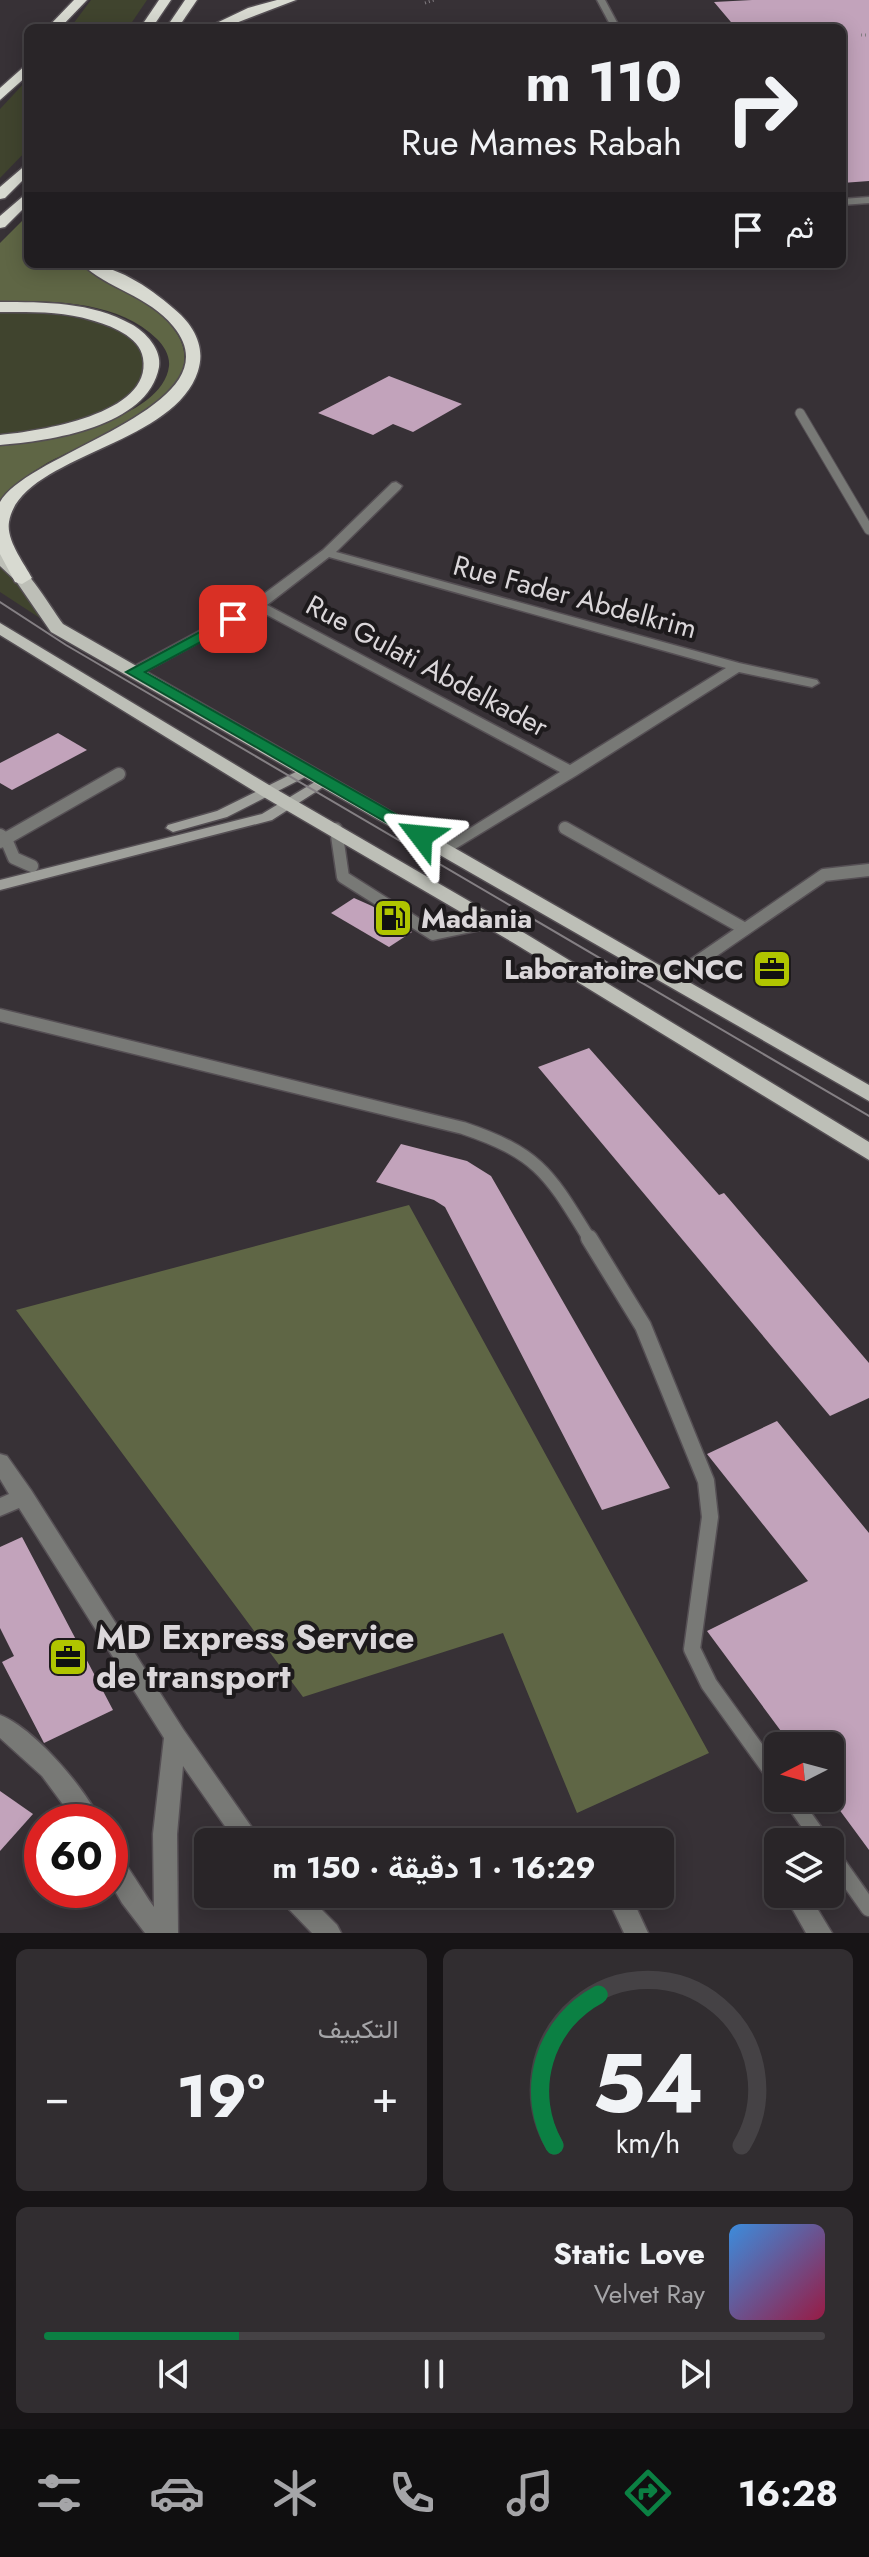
<!DOCTYPE html>
<html lang="ar">
<head>
<meta charset="utf-8">
<style>
  :root { --surface:#292528; --page:#312d30; --text:#f1f3f6; --muted:#a5a5a8; --line:#454245; --accent:#0b8043 }
  body { margin:0; font-family:Jost,Vazirmatn,sans-serif; background:var(--page); color:var(--text); direction:rtl; height:100vh; display:flex; flex-direction:column; font-size:30px; white-space:nowrap }
  * { box-sizing:border-box; margin:0 }
  p { font-size:26px; color:var(--muted) }
  .icon { flex:none; width:44px; height:44px; fill:none; stroke:currentColor; stroke-width:2; stroke-linecap:round; stroke-linejoin:round }
  .map { position:relative; height:1933px; overflow:hidden; direction:ltr }
  .details { display:flex; flex-direction:column; gap:16px; padding:16px; background:#171416; flex:1 }
  .details>* { flex:none }
  .top-card { position:absolute; left:24px; top:24px; width:822px; height:244px; border-radius:12px; box-shadow:0 4px 20px #0003,0 0 0 2px var(--line); direction:rtl; background:#292528; color:var(--text); overflow:hidden }
  .needle { width:52px; rotate:264deg }
  .fabs { position:absolute; left:764px; top:1732px; display:grid; gap:16px }
  .fabs a { display:grid; place-items:center; width:80px; height:80px; border-radius:12px; background:var(--surface); box-shadow:0 4px 20px #0003,0 0 0 2px var(--line); font-size:40px }
  .speed { position:absolute; left:24px; top:1804px; display:flex; gap:16px; font-size:40px; font-weight:700; text-align:center }
  .speed>* { display:grid; place-content:center; width:104px; height:104px; border-radius:50%; background:var(--surface); box-shadow:0 4px 20px #0003,0 0 0 2px var(--line); line-height:1 }
  .speed .limit { border:12px solid #d22; background:#fff; color:#111 }
  .pin { position:absolute; display:grid; place-items:center; width:68px; height:68px; color:#fff; margin:-34px; border-radius:16px; box-shadow:0 4px 12px #0006 }
  .me { position:absolute; width:88px; margin:-44px; rotate:299deg; stroke-linejoin:round; filter:drop-shadow(0 0 6px #0008) }
  .turn { display:flex; align-items:center; gap:28px; height:168px; padding:0 32px; font-size:36px }
  .turn .icon { width:104px; height:104px; stroke-width:2.5 }
  .turn b { display:block; font-size:56px; line-height:68px }
  .then { display:flex; align-items:center; height:76px; padding:0 32px; background:#0003; gap:16px; font-size:30px }
  .big { font-size:60px; font-weight:700; line-height:1.1 }
  .details .tile { flex:1; display:flex; flex-direction:column; justify-content:center; gap:12px; min-width:0; padding:0 28px; border-radius:12px; background:var(--page) }
  .details .dial { align-items:center; gap:0 }
  .dial svg { height:208px; overflow:visible; fill:none; stroke:var(--line); stroke-width:7; stroke-linecap:round; text-anchor:middle }
  .dial text { fill:var(--text); stroke:none }
  .song { display:flex; align-items:center; gap:24px }
  .cover { width:96px; height:96px; border-radius:12px; background:linear-gradient(135deg,hsl(210 70% 55%),hsl(340 70% 35%)) }
  .played { height:8px; border-radius:4px; background:linear-gradient(90deg,var(--accent) 25%,var(--line) 25%) }
  .keys { display:flex; justify-content:space-around; direction:ltr }
  .heat { display:flex; justify-content:space-between; align-items:center; font-size:44px; direction:ltr }
  .details .tiles { flex:1; display:grid; gap:16px; grid-template-columns:1fr 1fr }
  .tile:last-child { grid-column:span 2 }
  .trip { position:absolute; left:194px; top:1828px; width:480px; height:80px; border-radius:12px; background:var(--surface); box-shadow:0 4px 20px #0003,0 0 0 2px var(--line); font-weight:700; line-height:80px; text-align:center; direction:rtl }
  .menu { display:flex; height:128px; justify-content:space-around; align-items:center; background:#100f10; color:var(--muted) }
  .menu .icon { width:56px; height:56px }
  .menu .current { color:var(--accent) }
  .menu b { font-size:36px; color:var(--text) }
  .map>svg:first-child { display:block }
</style>
</head>
<body>
<div class="map">
<svg width="869" height="1933" viewBox="0 0 869 1933">
  <rect width="100%" height="100%" fill="#373136"/>
  <g fill="#40442e">
    <path d="M91,0H147L128,28H70Z"/>
    <path d="M28,79V149L0,178V109Z"/>
    <path d="M0,312C35,312 125,314 142,353C167,410 34,433 0,435Z"/>
    <path d="M0,564L31,597L46,622L0,592Z"/>
  </g>
  <g fill="#5f6645">
    <path d="M28,215V264C41,264 58,261 71,264C91,268 139,297 156,311C246,385 99,435 47,463C29,474 13,485 0,501V445C42,442 163,420 169,366C170,356 164,346 157,339C118,300 52,301 0,301V243Z"/>
    <path d="M409,1205L709,1753L577,1813L503,1633L303,1697L16,1310Z"/>
  </g>
  <g fill="#c2a3bb">
    <path d="M752,0H869V181L842,183V28H736L714,2Z"/>
    <path d="M389,376L462,404L413,432L393,424L373,435L318,413Z"/>
    <path d="M58,733L87,750L12,790L0,783V763Z"/>
    <path d="M354,898L372,906L412,932L389,947L331,913Z"/>
    <path d="M589,1048L719,1195L724,1193L869,1363V1398L830,1416L538,1067Z"/>
    <path d="M401,1144L467,1161L491,1176L670,1488L602,1510L445,1207L434,1200L376,1182Z"/>
    <path d="M777,1421L869,1533V1850L830,1797V1746H792L707,1631L808,1581L707,1454Z"/>
    <path d="M22,1537L113,1710L44,1743L2,1662L14,1656L0,1628V1547Z"/>
    <path d="M0,1791L33,1814L0,1851Z"/>
  </g>
  <g fill="none" stroke-linecap="round" stroke-linejoin="round">
    <g stroke="#554f54" stroke-width="11">
      <path id="lane-far2" d="M800,413L869,530"/>
    </g>
    <g stroke="#554f54" stroke-width="15">
      <g id="lane-far1">
        <path d="M565,828L745,929"/>
        <path d="M336,829L343,877L433,934L490,922"/>
        <path d="M0,835L6,839L14,858L32,866"/>
        <path d="M0,842L119,774"/>
        <path d="M671,980L824,875L869,870"/>
        <path d="M0,1015L463,1128C540,1154 549,1174 590,1240"/>
      </g>
    </g>
    <g stroke="#554f54" stroke-width="19">
      <g id="lane">
        <path d="M589,1238L643,1326L706,1481L710,1517L692,1649L709,1684L778,1780"/>
        <path d="M791,1798L822,1842"/>
        <path d="M830,1853L869,1908"/>
      </g>
    </g>
    <g stroke="#554f54" stroke-width="3">
      <g id="street">
        <path d="M597,0H605L620,28H612Z"/>
        <path d="M869,197V203L842,205V199Z"/>
        <path d="M396,482L402,486L400,489L336,552L739,663L817,680L819,683L812,687L739,672L577,775L445,855L437,850L440,847L560,772L258,610L139,675H129V669L253,602L323,550L392,483ZM329,557L726,668L570,765L267,605Z"/>
        <path d="M0,1454L7,1456L31,1490L183,1729L262,1842H236L183,1766L177,1834L178,1933H145L122,1903L110,1882V1848C122,1853 143,1893 154,1907L153,1834L164,1738L19,1508L0,1516V1498L9,1494L0,1479Z"/>
        <path d="M0,1715C34,1728 86,1789 101,1822H76L42,1776L0,1738Z"/>
        <path d="M278,1894H306L337,1925L341,1933H312L282,1902Z"/>
        <path d="M612,1894H630L648,1933H624L609,1901Z"/>
        <path d="M807,1894L809,1895L832,1933H806L789,1903L793,1895Z"/>
      </g>
    </g>
    <g stroke="#554f54" stroke-width="3">
      <g id="secondary">
        <path d="M306,767L313,771L311,774L227,817L173,832L166,828L168,825L217,811Z"/>
        <path d="M323,777L330,781L328,784L272,820L0,890V880L262,814Z"/>
      </g>
    </g>
    <g stroke="#554f54" stroke-width="3">
      <g id="primary">
        <path d="M0,552C24,560 48,604 63,624L869,1085V1101L51,632L16,581L0,566Z"/>
        <path d="M0,623L274,788L526,934L869,1142V1160L512,942L262,796L0,635Z"/>
      </g>
    </g>
    <g stroke="#554f54" stroke-width="3">
      <g id="highway">
        <path d="M74,0H87L60,28H47Z"/>
        <path d="M159,0H171L152,28H140Z"/>
        <path d="M185,0H197L178,28H166Z"/>
        <path d="M277,0H296L223,28H206L248,8Z"/>
        <path d="M28,63V75L0,100V88Z"/>
        <path d="M28,163V175L5,198L0,199V187Z"/>
        <path d="M28,192V204L5,227L0,228V216Z"/>
        <path d="M82,264C115,264 149,287 173,308C193,324 206,346 198,371C174,447 20,455 9,522C6,540 24,563 32,578L22,584L15,582L0,554V502C28,451 240,406 173,326C149,296 106,288 82,264Z"/>
        <path d="M0,302C44,302 92,302 131,324C146,332 162,350 159,367C148,427 50,441 0,445V435C38,431 153,415 143,358C140,336 109,325 91,320C62,311 30,312 0,312Z"/>
      </g>
    </g>
    <g stroke="#817c80" stroke-width="3" stroke-dasharray="1 3" stroke-linecap="butt">
      <path d="M425,3L434,0"/>
      <path d="M861,35H869"/>
    </g>
    <use href="#lane-far2" stroke="#787976" stroke-width="9"/>
    <use href="#lane-far1" stroke="#787976" stroke-width="12"/>
    <use href="#lane" stroke="#787976" stroke-width="16"/>
    <use href="#street" fill="#787976" fill-rule="evenodd"/>
    <use href="#secondary" fill="#9fa09b" fill-rule="evenodd"/>
    <use href="#primary" fill="#bdbfb7" fill-rule="evenodd"/>
    <use href="#highway" fill="#d8dad1" fill-rule="evenodd"/>
    <path stroke="#847f83" stroke-width="2" d="M0,602L66,645L869,1116"/>
  </g>
  <path fill="#0b8043" stroke="#07532c" stroke-width="2" d="M233,614L241,619L238,622L145,672L427,832L429,836L427,839H415L126,672Z"/>
  <defs>
    <g id="fuel-square" transform="scale(2)"><rect x="-9" y="-9" width="18" height="18" rx="4" fill="#b0c500" stroke="#1d1a1c"/><path d="M-5.5-6h7V0h2V4h1.3V-2.5L3-4.5l.8-.8L6-3V5H2.5V1h-1V6h-7ZM-4.2-4.7v3.2H.2V-4.7Z" fill="#111"/></g>
    <g id="office-square" transform="scale(2)"><rect x="-9" y="-9" width="18" height="18" rx="4" fill="#b0c500" stroke="#1d1a1c"/><path d="M-6-3h4V-5.5h4V-3h4V5H-6ZM-1-4.5V-3h2v-1.5ZM-6 0V1H6V0Z" fill="#111"/></g>
  </defs>
  <g fill-rule="evenodd">
    <use href="#fuel-square" x="393" y="918"/>
    <use href="#office-square" x="772" y="969"/>
    <use href="#office-square" x="68" y="1657"/>
  </g>
  <g text-anchor="middle" dominant-baseline="central" stroke-width="8" stroke-linejoin="round" paint-order="stroke">
    <g font-size="28" fill="#dbd7da" stroke="#1d1a1c">
      <text transform="translate(575 597) rotate(15)">Rue Fader Abdelkrim</text>
      <text transform="translate(427 666) rotate(28)">Rue Gulati Abdelkader</text>
    </g>
    <g font-size="28" font-weight="bold" fill="#dbd7da" stroke="#1d1a1c" text-anchor="start">
      <text x="421" y="918">Madania</text>
      <text x="744" y="969" text-anchor="end">Laboratoire CNCC</text>
    </g>
    <g font-size="34" font-weight="bold" fill="#dbd7da" stroke="#1d1a1c" text-anchor="start">
      <text x="96" y="1637">MD Express Service<tspan x="96" dy="39">de transport</tspan></text>
    </g>
  </g>
</svg>
<div class="fabs">
<a><svg class="needle" viewBox="-14 -14 28 28"><path d="M0-13l5 13h-10z" fill="#e53935"/><path d="M0 13l5-13h-10z" fill="#a5a5a8"/></svg></a>
<a><svg class="icon" aria-label="layers" viewBox="0 0 24 24"><path d="M12 4l9 5-9 5-9-5zM3 14l9 5 9-5"/></svg></a>
</div>
<div class="speed"><div class="limit">60</div></div>
<div class="pin" style="left:233px;top:619px;background:#d93025"><svg class="icon" aria-label="arrive" viewBox="0 0 24 24"><path d="M6 21V4h12l-3 4 3 4H6"/></svg></div>
<svg class="me" style="left:421px;top:836px" viewBox="-20 -20 40 40"><path d="M0-17L14 15 0 8-14 15z" fill="#0b8043" stroke="#fff" stroke-width="4"/></svg>
<div class="trip">16:29 · 1 دقيقة · 150 m</div>
<div class="top-card">
<div class="turn"><svg class="icon" aria-label="right" viewBox="0 0 24 24"><path d="M7 20v-9h11M14 6l5 5-5 5"/></svg><div><b>110 m</b>Rue Mames Rabah</div></div>
<div class="then">ثم<svg class="icon" aria-label="arrive" viewBox="0 0 24 24"><path d="M6 21V4h12l-3 4 3 4H6"/></svg></div>
</div>
</div>
<section class="details">
<div class="tiles">
<div class="tile dial"><svg viewBox="0 0 100 80">
<path d="M14 69A42 42 0 1 1 86 69"/>
<path d="M14 69A42 42 0 0 1 31 11" stroke="#0b8043"/>
<text x="50" y="56" font-size="32" font-weight="700">54</text>
<text x="50" y="72" font-size="11">km/h</text>
</svg></div>
<div class="tile"><p>التكييف</p>
<div class="heat"><a>−</a><b class="big">19°</b><a>+</a></div>
</div>
<div class="tile">
<div class="song"><i class="cover"></i><div><b>Static Love</b><p>Velvet Ray</p></div></div>
<div class="played"></div>
<div class="keys"><svg class="icon" aria-label="previous" viewBox="0 0 24 24"><path d="M18 5L8 12l10 7zM5 5v14"/></svg><svg class="icon" aria-label="pause" viewBox="0 0 24 24"><path d="M8 5v14M16 5v14"/></svg><svg class="icon" aria-label="next" viewBox="0 0 24 24"><path d="M6 5l10 7-10 7zM19 5v14"/></svg></div>
</div>
</div>
</section>
<nav class="menu">
<b>16:28</b>
<svg class="icon current" aria-label="directions" viewBox="0 0 24 24"><path d="M12 3l9 9-9 9-9-9zM9 14v-3h6M13 9l2 2-2 2"/></svg>
<svg class="icon" aria-label="music" viewBox="0 0 24 24"><path d="M9 18V5l10-2v13"/><circle cx="6" cy="18" r="3"/><circle cx="16" cy="16" r="3"/></svg>
<svg class="icon" aria-label="phone" viewBox="0 0 24 24"><path d="M5 4h4l2 5-3 2q2 4 5 5l2-3 5 2v4C11 20 4 13 5 4z"/></svg>
<svg class="icon" aria-label="climate" viewBox="0 0 24 24"><path d="M12 3v18M4 7l16 10M4 17L20 7"/></svg>
<svg class="icon" aria-label="car" viewBox="0 0 24 24"><path d="M5 17H2v-5l4-1 3-4h7l3 4 3 1v5h-3M9 17h6M6 11h13"/><circle cx="7" cy="17" r="2"/><circle cx="17" cy="17" r="2"/></svg>
<svg class="icon" aria-label="filters" viewBox="0 0 24 24"><path d="M4 7h16M4 17h16"/><circle cx="9" cy="7" r="2"/><circle cx="15" cy="17" r="2"/></svg>
</nav>
</body>
</html>
